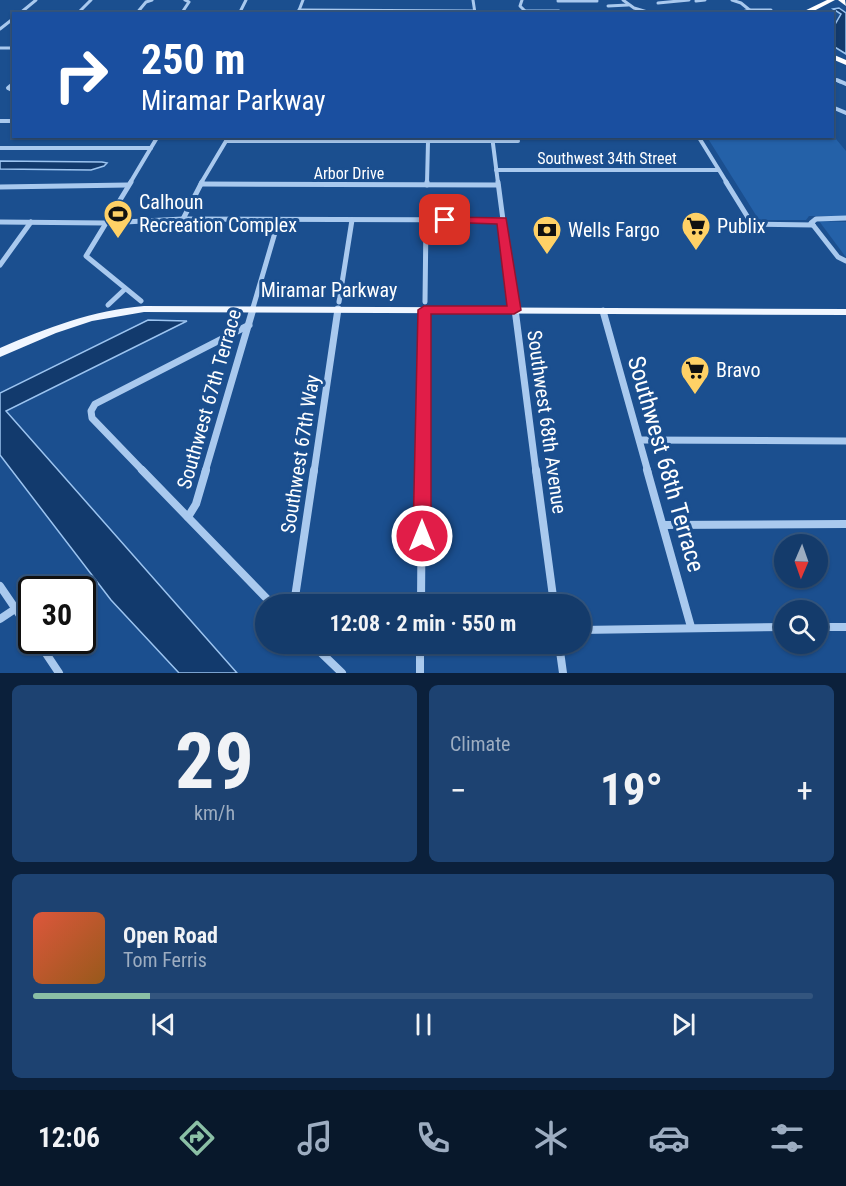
<!DOCTYPE html>
<html lang="en">
<head>
<meta charset="utf-8">
<style>
  :root { --surface:#143b6b; --page:#1d4271; --text:#f1f3f6; --muted:#9dadc1; --line:#33557e; --accent:#8abfa5 }
  body { margin:0; font-family:"Roboto Condensed",sans-serif; background:var(--page); color:var(--text); height:100vh; display:flex; flex-direction:column; font-size:22px; white-space:nowrap }
  * { box-sizing:border-box; margin:0 }
  p { font-size:20px; color:var(--muted) }
  .icon { flex:none; width:33px; height:33px; fill:none; stroke:currentColor; stroke-width:2; stroke-linecap:round; stroke-linejoin:round }
  .map { position:relative; height:673px; overflow:hidden }
  .panel { display:flex; flex-direction:column; gap:12px; padding:12px; background:#0b203b; flex:1 }
  .panel>* { flex:none }
  .banner { position:absolute; left:12px; top:12px; width:822px; height:126px; border-radius:0px; box-shadow:0 2px 4px #0004,0 0 0 2px var(--line); background:#1a4fa0; color:#fff; overflow:hidden }
  .needle { width:39px; rotate:182deg }
  .fabs { position:absolute; left:774px; top:534px; display:grid; gap:12px }
  .fabs a { display:grid; place-items:center; width:54px; height:54px; border-radius:50%; background:var(--surface); box-shadow:0 2px 4px #0004,0 0 0 2px var(--line); font-size:30px }
  .speed { position:absolute; left:18px; top:576px; display:flex; gap:12px; font-size:30px; font-weight:700; text-align:center }
  .speed>* { display:grid; place-content:center; width:78px; height:78px; border-radius:50%; background:var(--surface); box-shadow:0 2px 4px #0004,0 0 0 2px var(--line); line-height:1 }
  .speed .limit { border:3px solid #111; border-radius:9px; background:#fff; color:#111 }
  .pin { position:absolute; display:grid; place-items:center; width:51px; height:51px; color:#fff; margin:-26px; border-radius:12px; box-shadow:0 3px 9px #0006 }
  .me { position:absolute; width:66px; margin:-33px; rotate:0deg; stroke-linejoin:round; filter:drop-shadow(0 0 4px #0008) }
  .turn { display:flex; align-items:center; gap:21px; height:126px; padding:0 30px; font-size:27px }
  .turn .icon { width:78px; height:78px; stroke-width:2.5 }
  .turn b { display:block; font-size:42px; line-height:51px }
  .big { font-size:45px; font-weight:700; line-height:1.1 }
  .panel .tile { flex:1; display:flex; flex-direction:column; justify-content:center; gap:9px; min-width:0; padding:0 21px; border-radius:9px; background:var(--page) }
  .panel .dial { align-items:center; gap:0 }
  .dial b { font-size:78px; line-height:1 }
  .song { display:flex; align-items:center; gap:18px }
  .cover { width:72px; height:72px; border-radius:9px; background:linear-gradient(135deg,hsl(10 70% 55%),hsl(30 70% 35%)) }
  .played { height:6px; border-radius:3px; background:linear-gradient(90deg,var(--accent) 15%,var(--line) 15%) }
  .keys { display:flex; justify-content:space-around; direction:ltr }
  .heat { display:flex; justify-content:space-between; align-items:center; font-size:33px; direction:ltr }
  .panel .tiles { flex:1; display:grid; gap:12px; grid-template-columns:1fr 1fr }
  .tile:last-child { grid-column:span 2 }
  .trip { position:absolute; left:255px; top:594px; width:336px; height:60px; border-radius:30px; background:var(--surface); box-shadow:0 2px 4px #0004,0 0 0 2px var(--line); font-weight:700; line-height:60px; text-align:center }
  .tabs { display:flex; height:96px; justify-content:space-around; align-items:center; background:#08182b; color:var(--muted) }
  .tabs .icon { width:42px; height:42px }
  .tabs .selected { color:var(--accent) }
  .tabs b { font-size:27px; color:var(--text) }
  .map>svg:first-child { display:block }
</style>
</head>
<body>
<div class="map">
<svg width="846" height="673" viewBox="0 0 846 673">
  <rect width="100%" height="100%" fill="#1b4f8f"/>
  <g fill="#2461a8">
    <path d="M799,136L805,139H836L846,151V216H809L806,220H759L707,137Z"/>
    <path d="M819,221L846,222V257L845,256Z"/>
  </g>
  <g fill="#123a6d" stroke="#9cc4f0" stroke-width="1.5">
    <path d="M839,8L846,13V54L833,46V28L841,14L833,9Z"/>
    <path d="M0,161L102,162L107,163L104,166L91,170L0,169Z"/>
    <path d="M148,320L187,321L6,411L237,673H179L111,600L0,455V393Z"/>
  </g>
  <g fill="none" stroke-linecap="round" stroke-linejoin="round">
    <g stroke="#a9c9ee" stroke-width="3">
      <path d="M473,0L475,13"/>
      <path d="M522,0L520,6L527,13"/>
      <path d="M623,0L634,8L654,14"/>
      <path d="M732,0L741,3L752,12"/>
      <path d="M558,1H597"/>
      <path d="M696,1L705,0"/>
      <path d="M658,3L689,0"/>
      <path d="M608,6L628,5"/>
      <path d="M299,10L474,11"/>
      <path d="M525,11H559"/>
      <path d="M298,13L303,0"/>
      <path d="M19,14L36,0"/>
      <path d="M77,14L91,0"/>
      <path d="M136,14L146,2L152,0"/>
      <path d="M181,14L189,2L185,0"/>
      <path d="M239,14L246,0"/>
      <path d="M734,14L750,10H771"/>
      <path d="M0,29L14,18"/>
      <path d="M0,48H14"/>
      <path d="M832,78L840,82"/>
    </g>
    <g stroke="#a9c9ee" stroke-width="4">
      <path d="M837,80L846,84"/>
      <path d="M14,83L8,88L14,91"/>
      <path d="M832,107L846,113"/>
      <path d="M0,121H14"/>
      <path d="M492,136L498,183"/>
      <path d="M698,136L727,183"/>
      <path d="M227,141H518"/>
      <path d="M0,148H151"/>
      <path d="M496,170H718"/>
      <path d="M130,183L158,136"/>
      <path d="M201,183L229,136"/>
      <path d="M427,183L428,142"/>
    </g>
    <g stroke="#a9c9ee" stroke-width="5">
      <path d="M131,182L86,256L141,301"/>
      <path d="M498,182L515,311"/>
      <path d="M726,182L752,224L813,225"/>
      <path d="M201,184L498,185"/>
      <path d="M427,185V182"/>
      <path d="M0,187L128,185"/>
      <path d="M183,219L202,182"/>
      <path d="M0,222L105,223L183,219L502,220"/>
      <path d="M813,225L838,257L846,261"/>
      <path d="M813,225L811,223L816,219L846,218"/>
      <path d="M0,265L31,222"/>
      <path d="M339,302L352,220"/>
      <path d="M425,302L426,220"/>
      <path d="M108,305L124,290"/>
      <path d="M252,311L279,219"/>
    </g>
    <g stroke="#a9c9ee" stroke-width="7">
      <path d="M515,309L536,472"/>
      <path d="M603,311L648,472"/>
      <path d="M640,440L846,441"/>
      <path d="M144,472L92,418L91,411L95,404L249,325"/>
      <path d="M205,472L253,309"/>
      <path d="M314,472L338,309"/>
      <path d="M422,472L424,310"/>
    </g>
    <g stroke="#a9c9ee" stroke-width="8">
      <path d="M142,470L272,604"/>
      <path d="M536,470L554,604"/>
      <path d="M647,470L691,627"/>
      <path d="M188,517L196,504L206,470"/>
      <path d="M663,525L846,524"/>
      <path d="M0,586L32,633"/>
      <path d="M294,604L314,470"/>
      <path d="M421,604L422,470"/>
      <path d="M0,619L15,609"/>
      <path d="M818,627H846"/>
      <path d="M580,630L784,627"/>
      <path d="M37,640L59,673"/>
      <path d="M312,644L342,673"/>
      <path d="M420,644V673"/>
      <path d="M559,644L563,673"/>
    </g>
    <path fill="#f0f6ff" fill-rule="evenodd" d="M144,306L846,309V315L144,312L92,321L56,333L0,357V348C47,328 93,310 144,306Z"/>
    <g fill="#fff" fill-rule="evenodd">
      <path d="M827,0H835L808,14H798Z"/>
      <path d="M838,0H845L846,6Z"/>
      <path d="M832,54L846,60V65L832,59Z"/>
    </g>
  </g>
  <path fill="#e11d48" stroke="#92132f" stroke-width="1.5" d="M445,217L506,218L521,310L514,314H431V536L428,541L422,544L415,541L413,536L418,310L424,306H507L497,224L441,222V218Z"/>
  <defs>
    <g id="stadium-pin" transform="scale(1.5)"><path d="M0 17L-7.5 6A9.5 9.5 0 1 1 7.5 6Z" fill="#ffd166" stroke="#1b4f8f"/><path d="M0-5a6.5 5 0 1 0 0 10a6.5 5 0 1 0 0-10ZM-3.5-1.8h7v3.6h-7Z" fill="#111"/></g>
    <g id="supermarket-pin" transform="scale(1.5)"><path d="M0 17L-7.5 6A9.5 9.5 0 1 1 7.5 6Z" fill="#ffd166" stroke="#1b4f8f"/><path d="M-6-5.5h2.5l.6 2H6L4.5 2H-2.5L-4.4-4H-6ZM-1.5 3.2a1.3 1.3 0 1 0 .1 0ZM3 3.2a1.3 1.3 0 1 0 .1 0Z" fill="#111"/></g>
    <g id="bank-pin" transform="scale(1.5)"><path d="M0 17L-7.5 6A9.5 9.5 0 1 1 7.5 6Z" fill="#ffd166" stroke="#1b4f8f"/><path d="M-6-4H6V4H-6ZM0-2.3a2.3 2.3 0 1 0 0 4.6a2.3 2.3 0 1 0 0-4.6Z" fill="#111"/></g>
  </defs>
  <g fill-rule="evenodd">
    <use href="#stadium-pin" x="118" y="214"/>
    <use href="#supermarket-pin" x="696" y="226"/>
    <use href="#bank-pin" x="547" y="230"/>
    <use href="#supermarket-pin" x="695" y="370"/>
  </g>
  <g text-anchor="middle" dominant-baseline="central" stroke-width="6" stroke-linejoin="round" paint-order="stroke">
    <g font-size="16" fill="#fff" stroke="#1b4f8f">
      <text x="607" y="158">Southwest 34th Street</text>
      <text x="349" y="173">Arbor Drive</text>
    </g>
    <g font-size="20" fill="#fff" stroke="#1b4f8f" text-anchor="start">
      <text x="139" y="202">Calhoun<tspan x="139" dy="23">Recreation Complex</tspan></text>
      <text x="717" y="226">Publix</text>
      <text x="568" y="230">Wells Fargo</text>
      <text x="716" y="370">Bravo</text>
    </g>
    <g font-size="20" fill="#fff" stroke="#1b4f8f">
      <text x="329" y="290">Miramar Parkway</text>
      <text transform="translate(209 399) rotate(-74)">Southwest 67th Terrace</text>
      <text transform="translate(547 422) rotate(82)">Southwest 68th Avenue</text>
      <text transform="translate(300 454) rotate(-81)">Southwest 67th Way</text>
    </g>
    <g font-size="24" fill="#fff" stroke="#1b4f8f">
      <text transform="translate(666 464) rotate(74)">Southwest 68th Terrace</text>
    </g>
  </g>
</svg>
<div class="fabs">
<a><svg class="needle" viewBox="-14 -14 28 28"><path d="M0-13l5 13h-10z" fill="#e53935"/><path d="M0 13l5-13h-10z" fill="#9dadc1"/></svg></a>
<a><svg class="icon" aria-label="search" viewBox="0 0 24 24"><circle cx="10" cy="10" r="6"/><path d="M15 15l6 6"/></svg></a>
</div>
<div class="speed"><div class="limit">30</div></div>
<div class="pin" style="left:445px;top:220px;background:#d93025"><svg class="icon" aria-label="arrive" viewBox="0 0 24 24"><path d="M6 21V4h12l-3 4 3 4H6"/></svg></div>
<svg class="me" style="left:422px;top:536px" viewBox="-20 -20 40 40"><circle r="17" fill="#e11d48" stroke="#fff" stroke-width="3"/><path d="M0-11L8 9 0 5-8 9z" fill="#fff"/></svg>
<div class="trip">12:08 · 2 min · 550 m</div>
<div class="banner">
<div class="turn"><svg class="icon" aria-label="right" viewBox="0 0 24 24"><path d="M7 20v-9h11M14 6l5 5-5 5"/></svg><div><b>250 m</b>Miramar Parkway</div></div>
</div>
</div>
<section class="panel">
<div class="tiles">
<div class="tile dial"><b>29</b><p>km/h</p></div>
<div class="tile"><p>Climate</p>
<div class="heat"><a>−</a><b class="big">19°</b><a>+</a></div>
</div>
<div class="tile">
<div class="song"><i class="cover"></i><div><b>Open Road</b><p>Tom Ferris</p></div></div>
<div class="played"></div>
<div class="keys"><svg class="icon" aria-label="previous" viewBox="0 0 24 24"><path d="M18 5L8 12l10 7zM5 5v14"/></svg><svg class="icon" aria-label="pause" viewBox="0 0 24 24"><path d="M8 5v14M16 5v14"/></svg><svg class="icon" aria-label="next" viewBox="0 0 24 24"><path d="M6 5l10 7-10 7zM19 5v14"/></svg></div>
</div>
</div>
</section>
<nav class="tabs">
<b>12:06</b>
<svg class="icon selected" aria-label="directions" viewBox="0 0 24 24"><path d="M12 3l9 9-9 9-9-9zM9 14v-3h6M13 9l2 2-2 2"/></svg>
<svg class="icon" aria-label="music" viewBox="0 0 24 24"><path d="M9 18V5l10-2v13"/><circle cx="6" cy="18" r="3"/><circle cx="16" cy="16" r="3"/></svg>
<svg class="icon" aria-label="phone" viewBox="0 0 24 24"><path d="M5 4h4l2 5-3 2q2 4 5 5l2-3 5 2v4C11 20 4 13 5 4z"/></svg>
<svg class="icon" aria-label="climate" viewBox="0 0 24 24"><path d="M12 3v18M4 7l16 10M4 17L20 7"/></svg>
<svg class="icon" aria-label="car" viewBox="0 0 24 24"><path d="M5 17H2v-5l4-1 3-4h7l3 4 3 1v5h-3M9 17h6M6 11h13"/><circle cx="7" cy="17" r="2"/><circle cx="17" cy="17" r="2"/></svg>
<svg class="icon" aria-label="filters" viewBox="0 0 24 24"><path d="M4 7h16M4 17h16"/><circle cx="9" cy="7" r="2"/><circle cx="15" cy="17" r="2"/></svg>
</nav>
</body>
</html>
